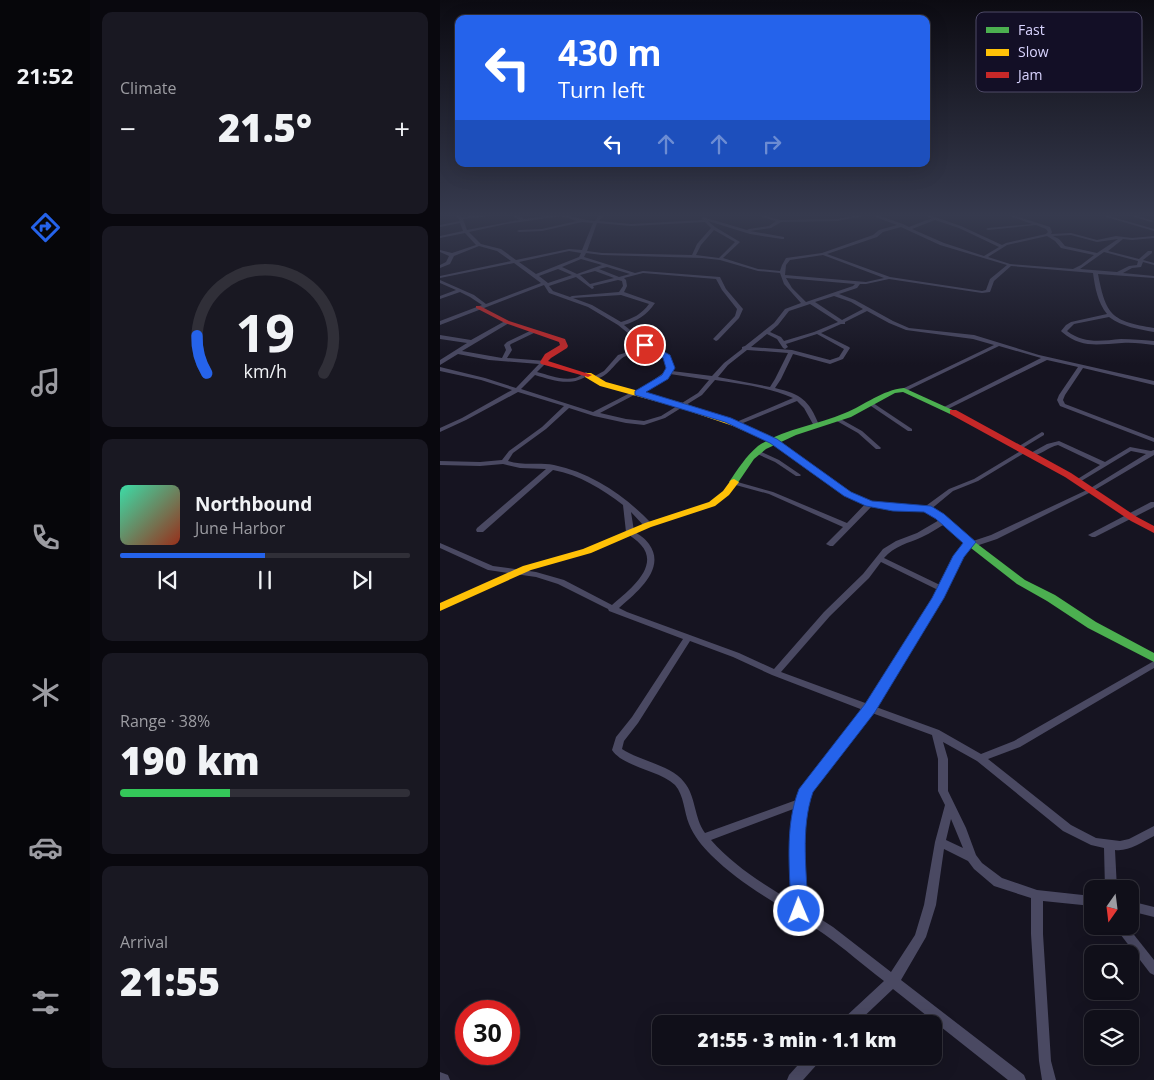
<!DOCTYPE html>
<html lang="en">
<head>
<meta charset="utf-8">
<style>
  :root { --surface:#100f19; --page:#191822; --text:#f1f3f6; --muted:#9c9ca2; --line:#302f38; --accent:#2563eb }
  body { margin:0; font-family:"Open Sans",sans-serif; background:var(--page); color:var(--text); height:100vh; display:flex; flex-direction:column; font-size:19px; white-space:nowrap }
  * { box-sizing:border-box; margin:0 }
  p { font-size:16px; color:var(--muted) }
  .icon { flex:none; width:28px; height:28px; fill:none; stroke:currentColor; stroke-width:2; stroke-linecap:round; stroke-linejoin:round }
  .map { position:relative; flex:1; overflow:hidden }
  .sheet { display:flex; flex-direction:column; gap:12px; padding:12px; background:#09080e; width:350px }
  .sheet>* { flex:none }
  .banner { position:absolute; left:15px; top:15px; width:475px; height:152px; border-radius:10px; box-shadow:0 5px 20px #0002,0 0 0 1px var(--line); background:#2563eb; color:#fff; overflow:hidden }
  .needle { width:32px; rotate:194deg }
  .controls { position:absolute; left:644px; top:880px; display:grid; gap:10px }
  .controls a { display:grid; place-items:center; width:55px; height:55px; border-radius:10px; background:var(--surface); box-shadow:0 5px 20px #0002,0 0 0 1px var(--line); font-size:25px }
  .speed { position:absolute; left:15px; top:1000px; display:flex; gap:10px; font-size:25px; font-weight:700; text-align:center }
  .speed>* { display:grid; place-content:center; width:65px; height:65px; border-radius:50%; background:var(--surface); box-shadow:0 5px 20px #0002,0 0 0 1px var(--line); line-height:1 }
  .speed .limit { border:8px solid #d22; background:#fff; color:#111 }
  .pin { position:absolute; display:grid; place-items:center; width:42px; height:42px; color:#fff; margin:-21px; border:2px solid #fff; border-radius:50%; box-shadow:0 1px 5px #0007 }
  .me { position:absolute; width:55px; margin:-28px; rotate:359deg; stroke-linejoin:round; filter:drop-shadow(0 0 4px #0008) }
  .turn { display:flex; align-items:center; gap:18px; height:105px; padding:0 20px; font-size:22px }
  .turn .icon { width:65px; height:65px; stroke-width:2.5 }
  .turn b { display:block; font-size:35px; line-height:42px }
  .lanes { display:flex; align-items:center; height:48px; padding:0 20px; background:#0003; justify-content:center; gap:25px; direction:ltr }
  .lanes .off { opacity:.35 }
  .big { font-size:38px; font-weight:800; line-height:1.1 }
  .sheet .tile { flex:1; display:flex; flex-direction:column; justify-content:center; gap:8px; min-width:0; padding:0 18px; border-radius:10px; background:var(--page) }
  .sheet .dial { align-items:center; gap:0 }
  .dial svg { height:130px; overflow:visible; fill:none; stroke:var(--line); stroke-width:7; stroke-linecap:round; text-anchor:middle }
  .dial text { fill:var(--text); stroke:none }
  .song { display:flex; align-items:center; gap:15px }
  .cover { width:60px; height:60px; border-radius:8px; background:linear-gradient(135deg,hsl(160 70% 55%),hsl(10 70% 35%)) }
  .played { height:5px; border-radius:2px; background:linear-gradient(90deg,var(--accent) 50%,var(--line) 50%) }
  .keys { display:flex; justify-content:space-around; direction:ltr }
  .heat { display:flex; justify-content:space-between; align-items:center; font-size:28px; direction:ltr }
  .charge { height:8px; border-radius:4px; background:linear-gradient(90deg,#34c759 38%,var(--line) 0) }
  .trip { position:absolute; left:212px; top:1015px; width:290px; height:50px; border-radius:10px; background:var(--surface); box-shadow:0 5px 20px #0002,0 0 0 1px var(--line); font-weight:800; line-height:50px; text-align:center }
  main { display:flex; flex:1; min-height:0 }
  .tabs { display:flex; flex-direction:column; width:90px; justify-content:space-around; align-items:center; background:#06060a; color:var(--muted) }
  .tabs .icon { width:35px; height:35px }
  .tabs .on { color:var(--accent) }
  .tabs b { font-size:22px; color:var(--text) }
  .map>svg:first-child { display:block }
</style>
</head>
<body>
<main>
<nav class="tabs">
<b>21:52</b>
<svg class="icon on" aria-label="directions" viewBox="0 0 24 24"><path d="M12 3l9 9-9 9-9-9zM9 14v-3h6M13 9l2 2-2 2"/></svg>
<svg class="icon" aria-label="music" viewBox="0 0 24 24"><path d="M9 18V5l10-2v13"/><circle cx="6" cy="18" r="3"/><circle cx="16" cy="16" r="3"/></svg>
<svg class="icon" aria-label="phone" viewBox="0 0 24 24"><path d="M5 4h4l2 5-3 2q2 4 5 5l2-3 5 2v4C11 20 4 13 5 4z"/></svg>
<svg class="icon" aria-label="climate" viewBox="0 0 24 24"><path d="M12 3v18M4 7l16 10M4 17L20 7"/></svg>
<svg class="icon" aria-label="car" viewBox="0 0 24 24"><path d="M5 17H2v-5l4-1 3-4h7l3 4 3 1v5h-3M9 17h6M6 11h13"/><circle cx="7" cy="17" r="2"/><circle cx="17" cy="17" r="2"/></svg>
<svg class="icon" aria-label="filters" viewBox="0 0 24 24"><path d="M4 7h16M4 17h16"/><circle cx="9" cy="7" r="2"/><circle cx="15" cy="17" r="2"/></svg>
</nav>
<section class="sheet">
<div class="tile"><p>Climate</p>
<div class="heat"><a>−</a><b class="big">21.5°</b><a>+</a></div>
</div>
<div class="tile dial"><svg viewBox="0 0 100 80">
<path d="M14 69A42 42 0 1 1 86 69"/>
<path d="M14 69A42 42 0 0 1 8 46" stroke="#2563eb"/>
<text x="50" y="56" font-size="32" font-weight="700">19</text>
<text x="50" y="72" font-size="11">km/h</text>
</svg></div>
<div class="tile">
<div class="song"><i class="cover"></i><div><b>Northbound</b><p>June Harbor</p></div></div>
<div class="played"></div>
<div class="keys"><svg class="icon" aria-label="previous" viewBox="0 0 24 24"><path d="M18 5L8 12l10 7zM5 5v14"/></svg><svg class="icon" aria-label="pause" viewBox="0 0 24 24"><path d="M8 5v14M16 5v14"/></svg><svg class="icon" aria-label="next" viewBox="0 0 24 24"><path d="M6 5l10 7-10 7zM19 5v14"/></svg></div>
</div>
<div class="tile"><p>Range · 38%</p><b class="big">190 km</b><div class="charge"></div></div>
<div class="tile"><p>Arrival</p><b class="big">21:55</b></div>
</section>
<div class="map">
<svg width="714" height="1080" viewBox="0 0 714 1080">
  <rect width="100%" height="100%" fill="#161421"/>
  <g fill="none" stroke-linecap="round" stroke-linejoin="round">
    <g fill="#4a4962" fill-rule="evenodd">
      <path d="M15,214H19L22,217L50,214H62L60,215L23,219L27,230L79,220L71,214H76L84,219L115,215V214C128,214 141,220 155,221L160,214H164L159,221L191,224L263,220L261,218L263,217L307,230L309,229L329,226L336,221L312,214H318L340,220L397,219L423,214H434L463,224L469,227L492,218L481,214H486L521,226L562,245L566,243L606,234L608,232L606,229L596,225L548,230L546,229L548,228L592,224L564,214H570L610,227L612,232L611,234L631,233L657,240L676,236L692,238L714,236V238L692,240L683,239L668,251L699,259L708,251H712V253L703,260L714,263V265L703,262L701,267L692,268L683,273L714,276V278L658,274C666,316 672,321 714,328V332C698,329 683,327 669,317L634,324L627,331C644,344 661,341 681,339C692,339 703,340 714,341V345C704,344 693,342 682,343C659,344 642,349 622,332L621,331L626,325L631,322L667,314C658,303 655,288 653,273L571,266L554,281L550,292L542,293L449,279L426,284H420L417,288L399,294L415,300L453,321L469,328L534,335L599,355L714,381V385L643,368L625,395L623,400L625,404L714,438V442L620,406L617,400L619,395L638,367L607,360L508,409H504V407L601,358L559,346L466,391H462V389L554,345L533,339L466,330L449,323L427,311L405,322V324H401L381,333L409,347L410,348L403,359L390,364L353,354L341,379L335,388C361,394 369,400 379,425L378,426H374L364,408L357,401L298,425H294V423L353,398C329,387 301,384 275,380L262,395L225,418L204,425L186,423L154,416L129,408L106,429L73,453L68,461C83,466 99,462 114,465C152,473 184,495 211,523L212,525L211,527H205L191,512L194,531C199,535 205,538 209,544C227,569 196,593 179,608L187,612L299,653L334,669L384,612L423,574L443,549L456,541L477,533L501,519H507L508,521L507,523C499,527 491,533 482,537C469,543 454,546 444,558L500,585L515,556L527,540H530L533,541L551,535L649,489L706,454L691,451L638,483L636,482L635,481L636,480L660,465L618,445C608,447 599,457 589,456L588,455L589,454L607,444L619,441L665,462L690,447L711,451L714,450V455L653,491L557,539L536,546H531L522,557L502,597L436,707L499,730L541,754L574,741L714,661V668L580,747L548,759L631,825L656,838L680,841L689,839L714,826V836C702,842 688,852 675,850L677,889H665L664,848L651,845L623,831L537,761L503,742L508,759V791L526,828L536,855L542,863L562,878L597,890L652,896V906L603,901V934L611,1061L616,1080H602L599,1061L591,934V898L554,886L534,869L528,861L504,849L496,905L486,937L461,980L584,1075L586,1080H568L453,989L416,1024H400L402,1020L444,981C424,966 404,948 384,934C346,908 304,888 271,855C262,846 254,836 249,824C244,812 244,795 235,785C219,770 183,767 172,750L176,737L192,717L243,639L169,611L168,609L118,584L96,577L48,570L0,548V543L53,566L96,572L124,580L172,605C187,592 221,567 201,545C197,540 191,537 186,532L183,505C162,489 140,475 113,470L43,532H37L36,530L37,528L106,469L80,468L63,464L40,466L0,465V461L40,462L62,460L69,451L102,427L124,406L78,392L26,420L0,432V428L22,418L72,390L41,380L0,371V367L45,378L76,388L99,364L49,360L18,354L0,365V360L27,343L0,339V335L31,340L65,321H69V323L22,351L62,358L66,350L64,345L67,342L92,330H96V332L71,344L70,345L72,350L67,358L106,361V363L97,372C109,375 122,381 135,378C139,377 142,374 146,372L149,374C133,388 112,380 95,375L81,389L153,412L194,391H198L226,371L228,365C219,350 211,349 195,354C190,355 184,356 181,359C172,367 166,379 153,379V377L164,371L178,355L205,347L178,325L148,307L109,293L104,285L0,325V321L42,305L30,297L20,292L0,299V296L16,290L0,283V280L34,295L46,304L101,283L74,263L0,278V276L71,261L57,251L39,246L14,256L10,264L0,268V265L6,262L9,256L0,252V250L12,253L36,245L25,233L0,238V236L23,231L20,223L0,227V225L20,221ZM430,215L457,225L439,230L433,235L382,253L346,258L342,265L340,271L318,269L283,258L300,242L275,227L268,221L310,234L342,239H344V237L310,231L331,228L341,222L397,221ZM121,216L137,221L102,229L79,230L77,231L79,232L102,231L142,222L153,223L142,250L129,249L76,260L61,249L41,244L29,232L66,224ZM495,220L519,228L559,247L544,256L504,243L472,229ZM265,222L271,228L257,244L252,255L162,253L147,251L157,223L191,226ZM461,227L500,245L567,265L550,279L546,290L542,291L450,277L387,254L437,237L443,232ZM274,230L295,242L279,258L256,255L261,245ZM631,235L657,242L678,239L657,253L625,246L619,239L613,236ZM607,236L615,241L621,248L654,255L641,265L633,269L570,264L548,257L567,245ZM129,251L141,253L139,257L96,274L79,262ZM664,252L698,261L697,265L689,266L677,272L640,269ZM146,253L162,255L262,258L280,260L318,271L340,273L344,284L361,303L345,309L334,323L305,346L302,347V349L284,363L272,376L232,371L234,365L227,354L211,347L184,325C197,321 207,315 215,303L184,292L187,286L186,280L184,278L203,273L276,279L282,290L297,309L295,316L273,339L276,341L278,340L299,318L303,309L286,289L280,277L203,271L195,273L144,257ZM383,255L444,278L426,282L345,275L346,265L350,260ZM141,259L162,265L137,274L122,267ZM167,267L190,274L179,277L159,269ZM118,269L132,275L108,283L99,276ZM155,271L174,278L150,284L140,275ZM136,277L152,289L154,288L153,286L178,280L182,281L183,286L179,292L132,296L130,297L113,291L109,286ZM346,278L415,284L413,286L366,302L352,288ZM181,295L209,304C202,314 192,319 181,322L152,305L133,298ZM394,296L411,302L423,309L402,320L375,302ZM370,304L398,322L374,332L344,341L341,337L330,332L338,325L349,311ZM327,334L337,339L343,348L345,349L348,347L346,344L377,334L404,349L399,357L390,360L352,350L311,347ZM307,350L348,353L335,379L330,387L278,377L288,365ZM230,374L269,380L258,393L221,416L204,421L186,419L160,413L196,394H200ZM441,562L498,590L428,704L341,672L390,616L429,578ZM250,641L293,657L332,675L423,710L363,786L359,799L265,833C254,818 256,796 244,782C231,765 200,761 182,749L184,741L198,723ZM432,713L492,735L498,759V791L505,805L495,842L484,905L475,935L451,972L393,927L365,909C364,869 359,830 372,791ZM356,808C350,840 353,871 353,902C323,884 294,866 271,840ZM511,819L523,848L506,840Z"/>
      <path d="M656,214H662L714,229V231Z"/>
      <path d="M686,214H692L714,221L711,222Z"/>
      <path d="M430,401L472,429V431H468L428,404L427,403Z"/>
      <path d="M397,417L422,431L440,447L441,448L440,449H436L418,433L395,420V418Z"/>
      <path d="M602,432L604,433V435L581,449H577L576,448Z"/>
      <path d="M584,449L587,451L586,452L538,481L513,491L490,510H484L483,508L509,489L534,479Z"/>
      <path d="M317,450L339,460L361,475L360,476H356L335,462L315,453L314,452L315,451Z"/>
      <path d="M294,481L333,492L407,523L427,502H430L434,504L393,546H390L386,544L403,527L329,494L292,484L291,483L292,482Z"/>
      <path d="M711,502H714V507L655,537H652L648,535Z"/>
      <path d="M690,901L714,907V917L690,911Z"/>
      <path d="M674,926H687L714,960V975L710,973Z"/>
      <path d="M366,1056H381L380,1061L363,1080H347L349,1075Z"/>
      <path d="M0,1072L8,1075L10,1080H0Z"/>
    </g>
    <g fill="#4caf50" fill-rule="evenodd">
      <path d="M464,388L517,412L513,414H510L463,392L455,393L411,417L356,435L326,449L314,459L297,484L294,485L289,482C298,469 306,456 318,446C343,429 377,425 405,413C425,405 442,390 464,388Z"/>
      <path d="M375,468L411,492L432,502L453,505L490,506L503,514L519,530L585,580L615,595L656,622L714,653V662L648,628L607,601L577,584L513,534L497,518L485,511H453L427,506L405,496L372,473L370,471L372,469Z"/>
    </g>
    <g fill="#ffc107" fill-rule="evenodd">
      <path d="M145,373H151L166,382L246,404L299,422L337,439L380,471L378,473H372L331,443L293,426L240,408L160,386L145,377Z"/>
      <path d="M294,479L299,482L289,495L275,506L211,527L151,553L91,570L0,611V603L83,566L143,549L205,523L269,502L283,491L291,480Z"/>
    </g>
    <g fill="#c62828" fill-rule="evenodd">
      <path d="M36,306H40L69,321L125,339L128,346L127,348L111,358L108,361L152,375L148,377L101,364L100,362L105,354L120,345L119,342L65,323L36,308Z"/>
      <path d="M510,410H516L631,473L697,517L714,526V533L691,521L625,477L510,414Z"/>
    </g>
  </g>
  <linearGradient id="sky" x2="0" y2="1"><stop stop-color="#0c0b12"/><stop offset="0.59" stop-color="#363a4e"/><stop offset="1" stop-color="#363a4e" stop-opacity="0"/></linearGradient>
  <rect width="714" height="365" fill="url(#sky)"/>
  <path fill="#2563eb" stroke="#184099" d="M202,343H208L230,355L235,368L228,379L206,392L291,418L337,439L411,492L432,501L491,506L504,514L536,542L524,557L504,598L435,712L373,792C360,829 367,873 368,911L365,917L359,919L353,917L351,911C350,871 344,827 359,789L425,704L492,598L513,556L523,543L496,519L484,512L453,511L426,506L404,496L330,443L285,422L195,395V391L222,375L226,368L223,358L202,346Z"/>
  <rect x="536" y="12" width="166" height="80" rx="8" fill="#130f26" stroke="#4e4a67" stroke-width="1"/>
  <rect x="546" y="27" width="23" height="6" fill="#4caf50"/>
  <rect x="546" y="49" width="23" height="7" fill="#ffc107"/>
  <rect x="546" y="72" width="23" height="6" fill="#c62828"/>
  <g font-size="14" fill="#d9d4ff">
    <text x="578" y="35">Fast</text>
    <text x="578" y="57">Slow</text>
    <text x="578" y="80">Jam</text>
  </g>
</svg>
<div class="controls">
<a><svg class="needle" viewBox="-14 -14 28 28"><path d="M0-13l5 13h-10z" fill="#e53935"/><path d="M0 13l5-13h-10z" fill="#9c9ca2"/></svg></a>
<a><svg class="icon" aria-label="search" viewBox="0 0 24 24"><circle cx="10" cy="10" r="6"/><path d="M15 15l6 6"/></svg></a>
<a><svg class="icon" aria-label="layers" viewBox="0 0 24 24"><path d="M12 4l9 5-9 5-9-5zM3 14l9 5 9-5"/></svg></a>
</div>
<div class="speed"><div class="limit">30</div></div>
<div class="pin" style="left:205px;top:345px;background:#d93025"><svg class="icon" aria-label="arrive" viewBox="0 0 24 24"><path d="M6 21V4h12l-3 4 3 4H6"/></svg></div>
<svg class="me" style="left:359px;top:911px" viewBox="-20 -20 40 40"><circle r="17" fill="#2563eb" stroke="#fff" stroke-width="3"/><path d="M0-11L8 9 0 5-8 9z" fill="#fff"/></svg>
<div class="trip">21:55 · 3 min · 1.1 km</div>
<div class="banner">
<div class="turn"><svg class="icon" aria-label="left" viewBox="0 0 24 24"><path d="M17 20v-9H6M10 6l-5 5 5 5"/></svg><div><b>430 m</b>Turn left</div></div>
<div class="lanes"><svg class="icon" aria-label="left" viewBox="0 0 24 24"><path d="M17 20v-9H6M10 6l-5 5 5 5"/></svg><svg class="icon off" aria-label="ahead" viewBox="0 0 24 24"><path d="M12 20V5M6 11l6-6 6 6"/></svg><svg class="icon off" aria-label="ahead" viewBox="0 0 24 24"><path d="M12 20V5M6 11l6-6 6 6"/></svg><svg class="icon off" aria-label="right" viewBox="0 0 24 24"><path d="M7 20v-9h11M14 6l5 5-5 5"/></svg></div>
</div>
</div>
</main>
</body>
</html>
